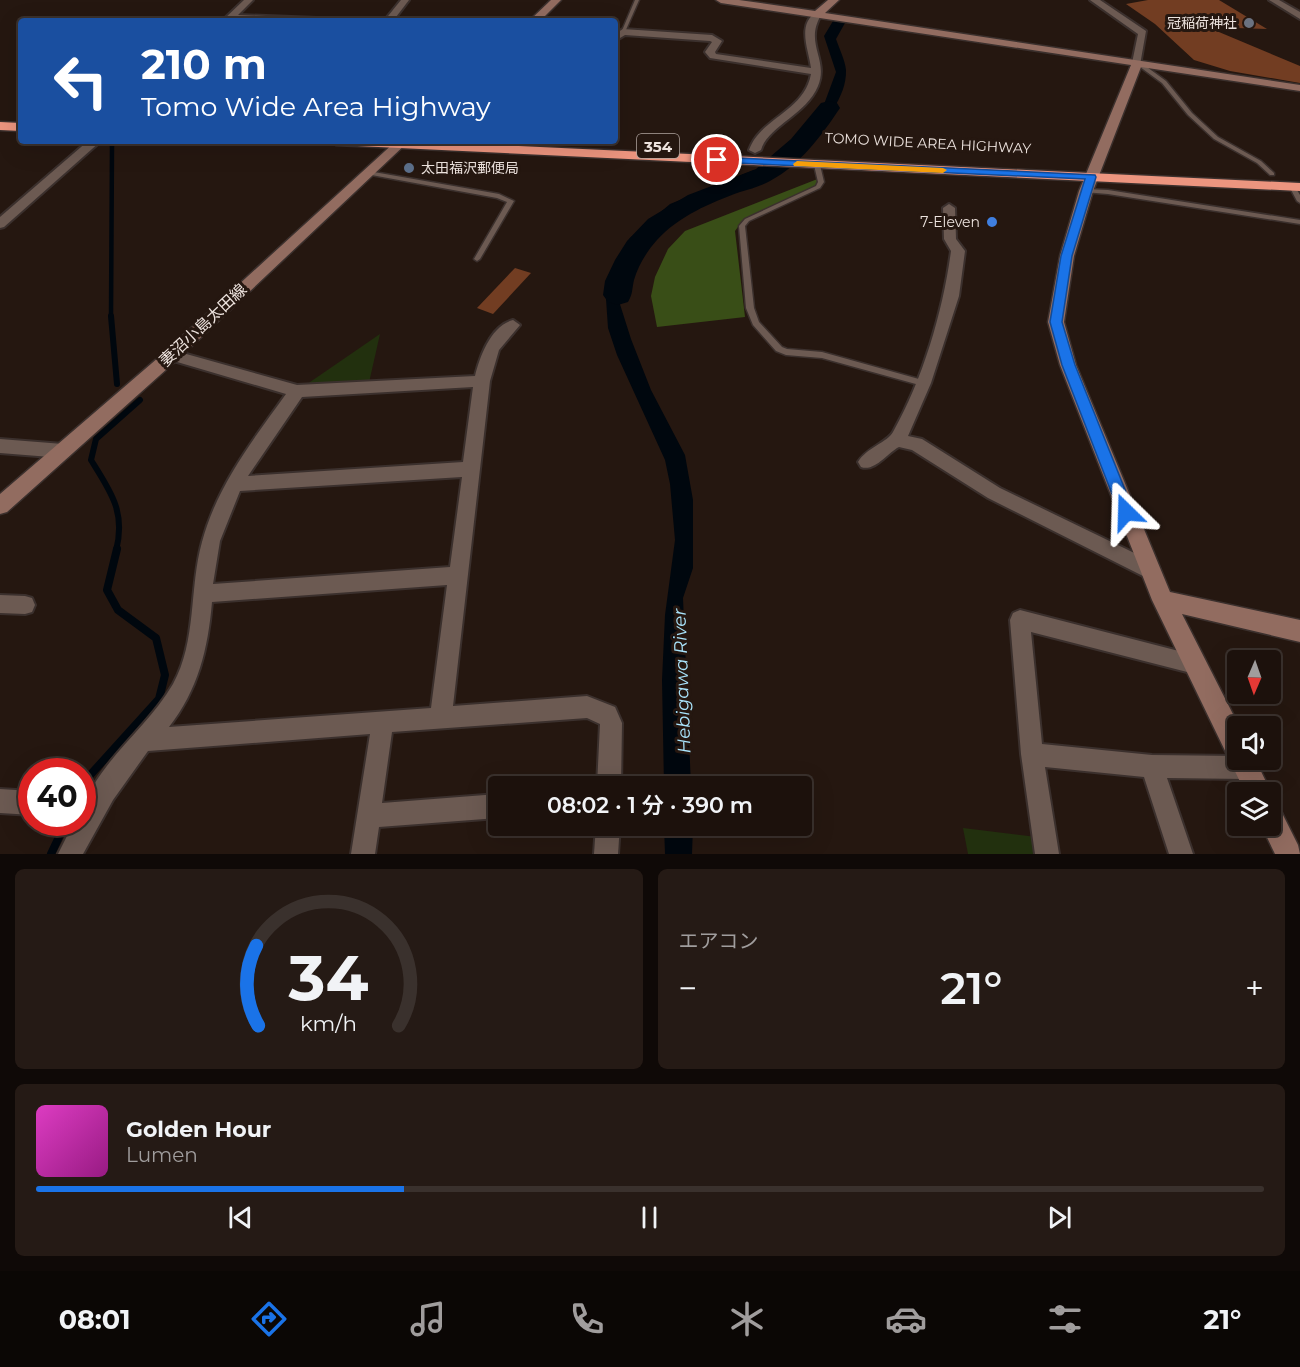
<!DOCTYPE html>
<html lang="ja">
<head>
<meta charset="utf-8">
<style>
  :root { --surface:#1c110c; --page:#251a15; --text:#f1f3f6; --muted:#a09d9d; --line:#3a312d; --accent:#1a73e8 }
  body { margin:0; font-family:Montserrat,"Noto Sans JP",sans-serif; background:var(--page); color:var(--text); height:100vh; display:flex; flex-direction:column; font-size:22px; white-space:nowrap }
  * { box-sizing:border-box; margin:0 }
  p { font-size:20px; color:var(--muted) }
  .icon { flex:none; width:33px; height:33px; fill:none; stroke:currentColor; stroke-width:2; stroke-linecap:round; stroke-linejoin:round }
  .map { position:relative; height:854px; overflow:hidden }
  .side { display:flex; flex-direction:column; gap:15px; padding:15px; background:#0f0907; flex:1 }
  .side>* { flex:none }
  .banner { position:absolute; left:18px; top:18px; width:600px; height:126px; border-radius:6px; box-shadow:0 6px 24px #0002,0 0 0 2px var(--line); background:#1a4fa0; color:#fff; overflow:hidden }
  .needle { width:39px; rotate:182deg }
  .fabs { position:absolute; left:1227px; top:650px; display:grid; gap:12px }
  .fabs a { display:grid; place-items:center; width:54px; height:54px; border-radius:6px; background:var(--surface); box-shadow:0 6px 24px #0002,0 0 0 2px var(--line); font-size:30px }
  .speed { position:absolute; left:18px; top:758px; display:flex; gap:12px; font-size:30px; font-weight:700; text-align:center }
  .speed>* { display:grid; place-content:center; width:78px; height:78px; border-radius:50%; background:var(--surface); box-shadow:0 6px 24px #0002,0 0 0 2px var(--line); line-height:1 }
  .speed .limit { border:9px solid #d22; background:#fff; color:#111 }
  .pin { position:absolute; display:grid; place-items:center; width:51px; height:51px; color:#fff; margin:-26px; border:3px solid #fff; border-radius:50%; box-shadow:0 2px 6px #0007 }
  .me { position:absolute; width:66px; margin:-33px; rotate:338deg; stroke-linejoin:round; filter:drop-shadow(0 0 4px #0008) }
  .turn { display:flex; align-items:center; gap:21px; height:126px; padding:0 24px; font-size:27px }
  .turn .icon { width:78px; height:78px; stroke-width:2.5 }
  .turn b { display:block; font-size:42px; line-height:51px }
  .big { font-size:45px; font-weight:600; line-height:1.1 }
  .side .card { flex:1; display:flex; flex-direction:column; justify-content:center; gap:9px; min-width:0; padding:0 21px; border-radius:9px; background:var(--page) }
  .side .dial { align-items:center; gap:0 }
  .dial svg { height:156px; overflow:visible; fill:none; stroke:var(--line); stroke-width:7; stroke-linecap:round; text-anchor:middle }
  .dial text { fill:var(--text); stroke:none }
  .song { display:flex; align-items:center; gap:18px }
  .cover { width:72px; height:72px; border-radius:9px; background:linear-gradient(135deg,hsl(310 70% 55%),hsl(310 70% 35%)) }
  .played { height:6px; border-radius:3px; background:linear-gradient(90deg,var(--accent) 30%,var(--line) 30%) }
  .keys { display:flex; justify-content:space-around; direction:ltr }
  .heat { display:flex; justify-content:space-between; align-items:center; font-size:33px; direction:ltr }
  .side .tiles { flex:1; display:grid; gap:15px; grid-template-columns:1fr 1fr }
  .card:last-child { grid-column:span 2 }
  .trip { position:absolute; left:488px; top:776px; width:324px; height:60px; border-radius:6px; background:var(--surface); box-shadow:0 6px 24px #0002,0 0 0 2px var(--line); font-weight:600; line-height:60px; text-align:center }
  .dock { display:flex; height:96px; justify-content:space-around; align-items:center; background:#0b0705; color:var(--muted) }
  .dock .icon { width:42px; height:42px }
  .dock .current { color:var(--accent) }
  .dock b { font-size:27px; color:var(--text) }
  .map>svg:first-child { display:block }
</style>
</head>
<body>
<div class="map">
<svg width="1300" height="854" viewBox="0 0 1300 854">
  <rect width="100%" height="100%" fill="#251710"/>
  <g fill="#22300e">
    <path d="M380,334L368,387L297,391Z"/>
    <path d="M963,828L1045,838L1047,854H968Z"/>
  </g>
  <path fill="#394e17" d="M820,178L818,187L743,220L735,231L745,317L657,327L651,296L655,277L668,249L685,231Z"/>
  <g fill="#00070e">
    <path d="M833,21L845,23L836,39C839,48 845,60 846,70C847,98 823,123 807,144L795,143L823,107L836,72L824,36Z"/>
    <path d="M754,170L779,171C720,198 625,210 625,293L618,298L631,339L651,390L685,455L693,500V568L683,598L691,786H664L662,680L665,615L675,540L670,484L665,460L617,355L608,328L606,299L614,266L630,238L670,204Z"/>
    <path d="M664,825H693L692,854H665Z"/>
  </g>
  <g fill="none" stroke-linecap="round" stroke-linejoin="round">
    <path stroke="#00070e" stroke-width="4.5" d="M111,317L112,142"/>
    <g stroke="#00070e" stroke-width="6">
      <path d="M111,316L117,384"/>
      <path d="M116,551C126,512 111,492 91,460L96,439L140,400"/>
    </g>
    <g stroke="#00070e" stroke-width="8">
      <path d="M82,784L159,699L165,675L156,638L118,610L107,590L117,549"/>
      <path d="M51,854L66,822"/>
    </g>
    <path fill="#00070e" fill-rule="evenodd" d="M829,101L837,103L840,108C822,135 800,165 770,181C761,186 750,189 740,192C710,203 679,216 657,240C647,251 638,266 634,280C632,288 633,294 628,302L618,305L608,302L603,295L605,281L615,260L627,241L648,219L688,195L756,169L791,139L821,103Z"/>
  </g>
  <g fill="#723d22">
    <path d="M1148,0H1219L1267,29L1207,27L1300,66V83L1230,71L1194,60L1155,24L1126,4Z"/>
    <path d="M515,268L531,273L493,314L477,308Z"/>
  </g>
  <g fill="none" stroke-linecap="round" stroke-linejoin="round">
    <g stroke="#3b302d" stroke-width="3">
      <g id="lane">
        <path d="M635,0H639L625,32L621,33Z"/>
        <path d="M1136,62H1140L1166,81L1192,113L1218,137L1261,161L1274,173V175H1270L1257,163L1214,139L1188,115L1162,83L1136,64Z"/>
        <path d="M817,163L820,165L824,182L820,188L749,221L745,226L754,308L759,322L782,347L787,349L822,352L926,381L927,383L926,385L923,386L822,358L786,355L776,351L753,325L746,308L739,226L745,219L816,186L818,182L814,165Z"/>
        <path d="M368,171L499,194L514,201L480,259L477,261L474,259L507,202L497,198L366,174L365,173Z"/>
        <path d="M1292,184L1294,185L1300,195V203L1297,201L1289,186Z"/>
        <path d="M1086,189L1108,190L1300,220V224L1108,194L1084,192V190Z"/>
      </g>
    </g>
    <g stroke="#3b302d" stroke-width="4">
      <g id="street">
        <path d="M244,0H253L238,15L317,18L321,21H222Z"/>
        <path d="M401,0H409L393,21H384Z"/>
        <path d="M1090,0H1100L1146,31L1140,65L1132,63L1138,34Z"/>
        <path d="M1269,0H1279L1300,12V19Z"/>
        <path d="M817,12L821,15C804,44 829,59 818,86C806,115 768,126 761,150L755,153L749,150C760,118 804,112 811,74L710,58L705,52L712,42L710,41L625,35L615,41V34L623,29L712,35L722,41L715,52L716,54L811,68C809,50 796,24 817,12Z"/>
        <path d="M88,141H101L4,227L0,228V217Z"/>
        <path d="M949,204L955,208L956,239L965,251L959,296L931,383L908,436L922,439L1000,488L1157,564L1160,570L1157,576L1150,579L1143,576L988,498L912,450L899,447C887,453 875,472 861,467L858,462C866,448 888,442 893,432C923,379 943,311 951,251L944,239L943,208Z"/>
        <path d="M513,320L520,325L499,350L490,381L453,706L587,696L615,707L622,723L621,786H597L600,724L587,718L392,732L382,803L498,794V818L379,827L375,854H351L370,734L148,751L113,800L83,854H58L74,822H82C82,816 81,809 84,804C103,758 148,727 173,684C197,641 189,588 202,542C217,486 252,441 286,394L167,359L164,355L167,351L172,350L297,385L475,376C480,356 491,326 513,320ZM473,387L463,462L248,476L302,397ZM462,477L450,567L213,584L220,541L240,491ZM447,585L431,708L169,727C198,690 208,649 212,602Z"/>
        <path d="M0,439L63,444L69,446L71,451L69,456L63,458L0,453Z"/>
        <path d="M0,595L25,596L32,598L35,605L32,612L25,614L0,613Z"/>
        <path d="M1020,610L1202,657L1205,664L1202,671L1195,674L1031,632L1042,744L1152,755L1238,756V759L1254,760L1257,768L1254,776L1246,779L1167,778L1193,854H1169L1144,777L1045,767L1059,854H1035L1021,754L1010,620L1013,613Z"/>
        <path d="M0,789L32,791V815L0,813Z"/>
        <path d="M596,825H620L618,854H594Z"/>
      </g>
    </g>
    <g stroke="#3b302d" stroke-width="3">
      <g id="secondary">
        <path d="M551,0H561L540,21H529Z"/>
        <path d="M716,0H739L815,11L828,0H839L825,13L1300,85V91L1141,67L1093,191L1074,256L1064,322L1076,365L1170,592L1300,620V642L1182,614L1239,726L1238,759H1255L1271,792L1270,793L1245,792L1152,600L1060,365L1048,322L1060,256L1079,191L1131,65L721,3Z"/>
        <path d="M396,141H409L178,359L7,512L0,514V494L166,351Z"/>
        <path d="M1270,803L1279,807L1298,845L1300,854H1275L1261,825H1270Z"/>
      </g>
    </g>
    <g stroke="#3b302d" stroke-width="3">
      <g id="highway">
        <path d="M0,122L21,123V131L0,130Z"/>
        <path d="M330,141H413L1300,183V191L336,145Z"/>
      </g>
    </g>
    <use href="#lane" fill="#6c5a52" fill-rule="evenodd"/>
    <use href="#street" fill="#6c5a52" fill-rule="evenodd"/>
    <use href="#secondary" fill="#926c60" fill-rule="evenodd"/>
    <use href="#highway" fill="#ec957f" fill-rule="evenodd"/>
  </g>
  <path fill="#1a73e8" stroke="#114b97" stroke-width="1.5" d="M717,157L1095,175L1096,177L1072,256L1062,322L1075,365L1134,512L1131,516L1126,518L1121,516L1119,512L1062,365L1050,322L1061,256L1085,179L714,162L712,160Z"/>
  <path fill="#f59e0b" d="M797,161L943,168L947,170L943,173L794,166L793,164Z"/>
  <circle fill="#6b7280" stroke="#251710" stroke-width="2" cx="1249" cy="23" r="6"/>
  <circle fill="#5c6f8a" stroke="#251710" stroke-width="2" cx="409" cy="168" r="6"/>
  <circle fill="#3f7fe0" stroke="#251710" stroke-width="2" cx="992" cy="222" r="6"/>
  <g text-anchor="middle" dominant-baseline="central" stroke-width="6" stroke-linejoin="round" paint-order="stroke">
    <g font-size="14" fill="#ede3de" stroke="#251710" text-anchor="end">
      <text x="1237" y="23">冠稲荷神社</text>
      <text x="421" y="168" text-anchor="start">太田福沢郵便局</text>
      <text x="980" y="222">7-Eleven</text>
    </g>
    <g font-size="14" fill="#ede3de" stroke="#251710">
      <text transform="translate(928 143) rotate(3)">TOMO WIDE AREA HIGHWAY</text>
    </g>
    <rect fill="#251710" stroke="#b1a6a0" stroke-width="1.5" x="637" y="134" width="42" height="24" rx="4.5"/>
    <g font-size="15" font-weight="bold" fill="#ede3de">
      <text x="658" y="146">354</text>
    </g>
    <g font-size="16" fill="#ede3de" stroke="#251710">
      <text transform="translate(203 325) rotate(-43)">妻沼小島太田線</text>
    </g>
    <g font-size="18" font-style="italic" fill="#aae5fd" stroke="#251710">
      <text transform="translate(682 681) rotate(-92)">Hebigawa River</text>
    </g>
  </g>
</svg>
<div class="fabs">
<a><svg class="needle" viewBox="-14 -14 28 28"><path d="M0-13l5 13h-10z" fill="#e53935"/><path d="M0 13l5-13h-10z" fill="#a09d9d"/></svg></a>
<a><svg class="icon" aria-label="sound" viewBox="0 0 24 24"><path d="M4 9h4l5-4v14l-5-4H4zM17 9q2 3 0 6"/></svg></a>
<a><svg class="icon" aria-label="layers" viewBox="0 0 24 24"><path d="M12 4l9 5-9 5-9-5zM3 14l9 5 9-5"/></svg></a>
</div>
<div class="speed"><div class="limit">40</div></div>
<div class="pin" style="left:717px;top:160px;background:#d93025"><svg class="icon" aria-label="arrive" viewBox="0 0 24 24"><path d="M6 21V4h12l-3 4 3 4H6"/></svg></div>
<svg class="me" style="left:1126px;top:512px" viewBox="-20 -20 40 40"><path d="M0-17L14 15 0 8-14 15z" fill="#1a73e8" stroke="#fff" stroke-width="4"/></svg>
<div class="trip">08:02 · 1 分 · 390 m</div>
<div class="banner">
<div class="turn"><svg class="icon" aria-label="left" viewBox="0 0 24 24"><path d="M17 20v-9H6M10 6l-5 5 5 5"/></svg><div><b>210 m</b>Tomo Wide Area Highway</div></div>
</div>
</div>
<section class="side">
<div class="tiles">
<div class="card dial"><svg viewBox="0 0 100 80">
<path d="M14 69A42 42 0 1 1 86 69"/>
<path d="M14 69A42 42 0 0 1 13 28" stroke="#1a73e8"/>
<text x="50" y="56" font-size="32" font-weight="700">34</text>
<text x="50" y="72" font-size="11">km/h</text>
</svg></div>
<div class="card"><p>エアコン</p>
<div class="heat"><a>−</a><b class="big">21°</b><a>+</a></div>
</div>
<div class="card">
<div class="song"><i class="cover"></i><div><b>Golden Hour</b><p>Lumen</p></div></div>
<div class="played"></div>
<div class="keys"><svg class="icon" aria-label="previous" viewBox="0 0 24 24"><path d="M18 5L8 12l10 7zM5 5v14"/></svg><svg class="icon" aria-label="pause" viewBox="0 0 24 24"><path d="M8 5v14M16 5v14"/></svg><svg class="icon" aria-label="next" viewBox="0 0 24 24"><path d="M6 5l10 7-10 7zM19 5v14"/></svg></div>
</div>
</div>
</section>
<nav class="dock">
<b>08:01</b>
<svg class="icon current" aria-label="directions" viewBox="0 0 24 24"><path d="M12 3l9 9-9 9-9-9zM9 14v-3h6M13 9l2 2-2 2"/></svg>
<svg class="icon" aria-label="music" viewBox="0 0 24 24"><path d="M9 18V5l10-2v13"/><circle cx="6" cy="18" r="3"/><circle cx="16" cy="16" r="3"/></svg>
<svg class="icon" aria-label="phone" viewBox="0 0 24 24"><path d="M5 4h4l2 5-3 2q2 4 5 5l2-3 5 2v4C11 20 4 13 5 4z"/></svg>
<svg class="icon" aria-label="climate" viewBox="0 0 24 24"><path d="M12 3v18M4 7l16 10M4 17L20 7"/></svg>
<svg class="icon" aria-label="car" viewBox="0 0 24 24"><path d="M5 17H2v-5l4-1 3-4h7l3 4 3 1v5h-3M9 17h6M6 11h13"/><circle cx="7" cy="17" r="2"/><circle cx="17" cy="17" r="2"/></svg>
<svg class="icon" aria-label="filters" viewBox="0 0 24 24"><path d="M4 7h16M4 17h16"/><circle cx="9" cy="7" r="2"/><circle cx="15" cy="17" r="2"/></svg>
<b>21°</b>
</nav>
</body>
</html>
